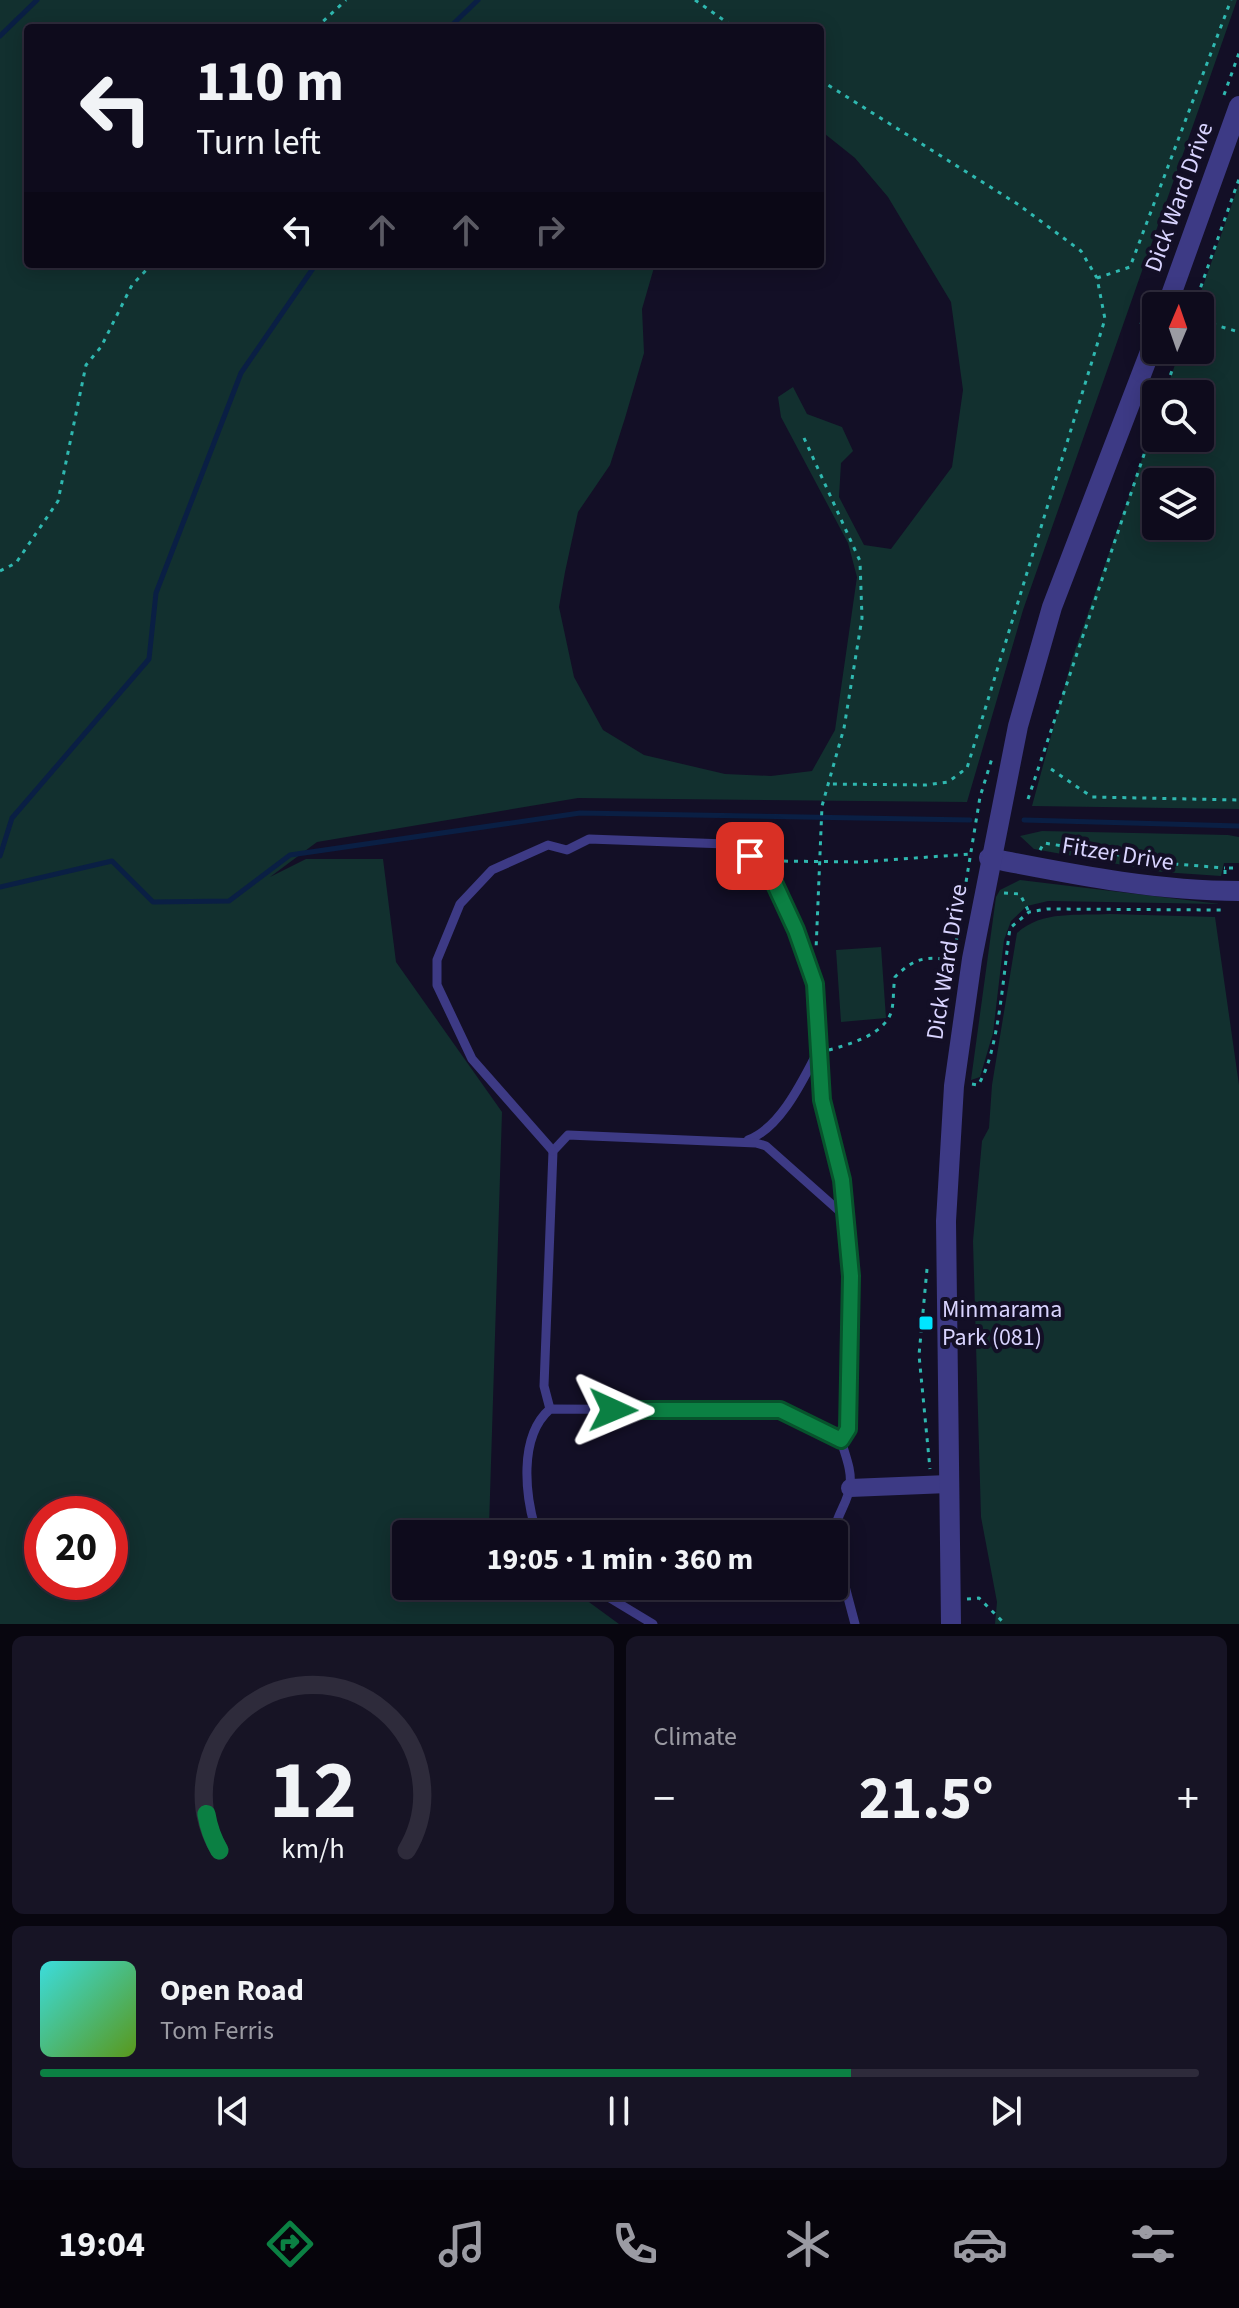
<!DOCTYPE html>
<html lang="en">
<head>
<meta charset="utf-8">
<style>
  :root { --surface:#0e0b1c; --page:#171425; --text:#f1f3f6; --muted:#9b9ba3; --line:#2e2b3b; --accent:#0b8043 }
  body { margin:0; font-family:"Source Sans 3",sans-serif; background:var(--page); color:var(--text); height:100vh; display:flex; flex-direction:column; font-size:30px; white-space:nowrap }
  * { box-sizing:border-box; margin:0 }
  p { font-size:26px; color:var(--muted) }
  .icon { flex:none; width:44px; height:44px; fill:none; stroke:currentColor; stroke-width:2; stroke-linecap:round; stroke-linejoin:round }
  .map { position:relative; height:1624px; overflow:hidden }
  .sheet { display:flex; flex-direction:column; gap:12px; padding:12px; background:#08060f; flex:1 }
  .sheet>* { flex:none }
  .hud { position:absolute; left:24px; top:24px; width:800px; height:244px; border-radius:8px; box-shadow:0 4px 20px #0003,0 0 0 2px var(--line); background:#0e0b1c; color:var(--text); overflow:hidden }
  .needle { width:52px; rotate:2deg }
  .tools { position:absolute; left:1142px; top:292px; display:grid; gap:16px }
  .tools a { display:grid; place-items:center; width:72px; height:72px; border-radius:8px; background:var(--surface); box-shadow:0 4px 20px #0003,0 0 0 2px var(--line); font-size:40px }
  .speed { position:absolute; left:24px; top:1496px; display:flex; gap:16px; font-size:40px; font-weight:700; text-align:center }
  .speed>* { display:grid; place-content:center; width:104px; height:104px; border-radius:50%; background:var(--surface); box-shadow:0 4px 20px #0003,0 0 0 2px var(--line); line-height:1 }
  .speed .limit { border:12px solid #d22; background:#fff; color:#111 }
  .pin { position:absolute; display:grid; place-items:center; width:68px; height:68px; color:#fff; margin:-34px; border-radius:16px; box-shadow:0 4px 12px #0006 }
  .me { position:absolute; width:88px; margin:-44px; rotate:91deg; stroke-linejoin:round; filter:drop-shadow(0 0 6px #0008) }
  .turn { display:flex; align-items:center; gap:28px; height:168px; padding:0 40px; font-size:36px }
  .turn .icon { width:104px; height:104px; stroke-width:2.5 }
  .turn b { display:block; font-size:56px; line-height:68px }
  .lanes { display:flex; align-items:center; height:76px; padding:0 40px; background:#0003; justify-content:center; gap:40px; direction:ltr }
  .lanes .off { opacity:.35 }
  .big { font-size:60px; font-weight:700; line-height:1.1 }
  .sheet .card { flex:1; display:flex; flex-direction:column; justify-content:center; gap:12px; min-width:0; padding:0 28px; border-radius:12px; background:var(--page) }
  .sheet .dial { align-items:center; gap:0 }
  .dial svg { height:208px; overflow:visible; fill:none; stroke:var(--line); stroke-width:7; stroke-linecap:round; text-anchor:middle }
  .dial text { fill:var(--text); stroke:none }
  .song { display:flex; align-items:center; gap:24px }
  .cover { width:96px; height:96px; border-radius:12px; background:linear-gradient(135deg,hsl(180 70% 55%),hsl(90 70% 35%)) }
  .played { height:8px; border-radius:4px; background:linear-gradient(90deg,var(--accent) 70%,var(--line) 70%) }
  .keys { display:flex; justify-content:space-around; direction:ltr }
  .heat { display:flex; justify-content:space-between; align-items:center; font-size:44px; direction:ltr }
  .sheet .tiles { flex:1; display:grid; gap:12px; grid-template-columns:1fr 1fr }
  .card:last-child { grid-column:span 2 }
  .trip { position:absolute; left:392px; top:1520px; width:456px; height:80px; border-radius:8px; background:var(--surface); box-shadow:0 4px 20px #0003,0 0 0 2px var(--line); font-weight:700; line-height:80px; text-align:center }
  .dock { display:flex; height:128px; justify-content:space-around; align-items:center; background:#06040b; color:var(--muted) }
  .dock .icon { width:56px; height:56px }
  .dock .active { color:var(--accent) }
  .dock b { font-size:36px; color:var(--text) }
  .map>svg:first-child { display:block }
</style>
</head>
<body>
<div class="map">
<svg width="1239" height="1624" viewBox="0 0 1239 1624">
  <rect width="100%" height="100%" fill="#130f26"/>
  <g fill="#12302f" fill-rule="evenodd">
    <path d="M0,0H1237L1023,610L967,802L578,798L317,842L270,877L306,859H383L396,962L502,1112L489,1527L497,1534H406V1586H567L619,1624H0ZM820,28V130L855,158L888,197L951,302L963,390L952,467L891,549L864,545L839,497L841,463L853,451L842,427L807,414L793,387L778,397L781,417L848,543L857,577L835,730L812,771L771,776L725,774L644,755L603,730L574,677L559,607L565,572L578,512L610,465L625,418L644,353L642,309L655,264H28V28ZM42,1514H110V1582H42Z"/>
    <path d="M1239,184V809L1032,806L1072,659L1156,419V438H1200V394H1165L1180,350H1200V306H1196ZM1156,482H1200V526H1156Z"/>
    <path d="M1042,831L1228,835L1239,837V863H1224L1221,876L1162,872L1034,849L1020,836Z"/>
    <path d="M1020,880L1220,904L1048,901L1027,906L1011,921L1004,940L993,1033L980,1077L971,1080L996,897L1000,890Z"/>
    <path d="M1110,914L1215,917L1239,1085V1624H995L997,1602L981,1517L973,1241L982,1141L989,1128L992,1085L1017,933C1042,910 1078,916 1110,914Z"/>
    <path d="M881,947L886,1018L841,1022L836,950Z"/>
  </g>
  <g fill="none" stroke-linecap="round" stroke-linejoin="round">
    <g stroke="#0a1f44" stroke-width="5">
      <path d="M449,28L478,0"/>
      <path d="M0,36L37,0"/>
      <path d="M1024,820L1239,826"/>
      <path d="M0,856L12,818L149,659L156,593L241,373L316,264"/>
      <path d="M0,887L112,861L153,902L229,901L290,855L580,813L970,820"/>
    </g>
    <g stroke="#2fb8b0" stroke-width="3" stroke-dasharray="4 6" stroke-linecap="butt">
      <path d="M695,0L735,28"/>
      <path d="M316,28L346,0"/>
      <path d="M820,80L1019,205L1081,251L1097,278L1105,319L967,768L948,782L926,785L829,784"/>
      <path d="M1224,95L1239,53"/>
      <path d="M1097,278L1130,267L1231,0"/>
      <path d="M1194,306L1239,179"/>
      <path d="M1141,324L1148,305"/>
      <path d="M1212,324L1239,332"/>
      <path d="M1164,394L1179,350"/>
      <path d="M804,438L860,561L862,618L844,728L822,806L816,950"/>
      <path d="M0,571L16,563L58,501L86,365L101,347L132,285L152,264"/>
      <path d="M1051,769L1092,797L1239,800"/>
      <path d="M1028,799L1156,419"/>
      <path d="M1040,850L1044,843L1175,864L1225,868"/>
      <path d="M774,861L861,862L970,854"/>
      <path d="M1225,874V868H1239"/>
      <path d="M1004,893L1020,894L1029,912"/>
      <path d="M945,1010L980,797L993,755"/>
      <path d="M829,1050C850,1044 887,1034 892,1009C894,999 893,988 895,977C914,958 925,956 952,960"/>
      <path d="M972,1084L978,1085C999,1054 1004,967 1010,928L1029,912L1047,909L1222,910"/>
      <path d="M927,1269L919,1355L930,1469"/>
      <path d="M967,1599L979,1598L1005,1624"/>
    </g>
    <g stroke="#3d3a85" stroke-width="9">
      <path d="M748,1140C780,1128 802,1082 817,1053"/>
      <path d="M550,1409L544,1386L553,1151L568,1135L756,1143L766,1146L846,1217"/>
      <path d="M537,1534C525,1497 518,1437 550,1409L780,1410L841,1440L848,1429L851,1276L842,1180L822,1100L815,984L796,930L771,876L750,856L726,844L589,839L567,850L548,845L492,870L460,904L437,960V985L472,1059L553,1151"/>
      <path d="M834,1534C835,1516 849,1502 850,1485C852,1470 845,1455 841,1440"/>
      <path d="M834,1545L855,1624"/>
      <path d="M590,1586L653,1624"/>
    </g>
    <path stroke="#3d3a85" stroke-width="18" d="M850,1488L948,1484"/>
    <g stroke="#3d3a85" stroke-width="20">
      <path d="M1167,306L1239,106"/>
      <path d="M989,858C1072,874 1154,891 1239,891"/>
      <path d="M951,1624L946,1221L954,1086L972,959L1018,726L1052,607L1156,336"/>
    </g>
  </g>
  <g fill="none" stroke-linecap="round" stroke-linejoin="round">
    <g stroke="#07532c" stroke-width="20">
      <path id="route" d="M613,1410H780L841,1440L848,1429L851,1276L842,1180L822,1100L815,984L796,930L771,876L750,856"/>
    </g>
    <use href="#route" stroke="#0b8043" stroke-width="14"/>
  </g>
  <rect fill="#00e5ff" stroke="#130f26" stroke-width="3" x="918" y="1315" width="16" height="16" rx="4"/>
  <g text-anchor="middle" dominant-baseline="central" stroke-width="8" stroke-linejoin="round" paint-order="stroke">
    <g font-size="24" fill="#d9d4ff" stroke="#130f26">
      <text transform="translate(1179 197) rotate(-70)">Dick Ward Drive</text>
      <text transform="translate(1118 854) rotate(9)">Fitzer Drive</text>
      <text transform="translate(947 962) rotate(-81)">Dick Ward Drive</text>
    </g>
    <g font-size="24" fill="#d9d4ff" stroke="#130f26" text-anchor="start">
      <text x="942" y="1309">Minmarama<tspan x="942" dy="28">Park (081)</tspan></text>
    </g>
  </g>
</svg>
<div class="tools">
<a><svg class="needle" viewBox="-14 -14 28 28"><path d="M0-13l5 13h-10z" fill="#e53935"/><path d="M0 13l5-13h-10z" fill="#9b9ba3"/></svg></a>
<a><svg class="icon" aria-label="search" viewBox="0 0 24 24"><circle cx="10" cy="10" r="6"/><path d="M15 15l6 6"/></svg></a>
<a><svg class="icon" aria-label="layers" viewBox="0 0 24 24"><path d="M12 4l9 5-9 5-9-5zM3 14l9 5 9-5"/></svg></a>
</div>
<div class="speed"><div class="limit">20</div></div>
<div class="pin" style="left:750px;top:856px;background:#d93025"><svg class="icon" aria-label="arrive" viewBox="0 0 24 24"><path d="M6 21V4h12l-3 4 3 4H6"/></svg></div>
<svg class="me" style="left:613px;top:1410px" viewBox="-20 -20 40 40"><path d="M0-17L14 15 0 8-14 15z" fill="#0b8043" stroke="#fff" stroke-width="4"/></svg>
<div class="trip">19:05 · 1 min · 360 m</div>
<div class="hud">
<div class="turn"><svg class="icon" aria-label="left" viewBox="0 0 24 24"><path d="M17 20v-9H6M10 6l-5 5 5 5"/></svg><div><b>110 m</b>Turn left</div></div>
<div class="lanes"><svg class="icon" aria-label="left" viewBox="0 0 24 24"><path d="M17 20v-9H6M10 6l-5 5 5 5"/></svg><svg class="icon off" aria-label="ahead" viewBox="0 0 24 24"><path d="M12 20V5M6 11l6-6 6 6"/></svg><svg class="icon off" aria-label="ahead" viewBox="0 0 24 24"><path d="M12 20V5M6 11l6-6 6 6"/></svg><svg class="icon off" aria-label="right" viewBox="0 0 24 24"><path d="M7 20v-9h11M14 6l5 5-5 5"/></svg></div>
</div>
</div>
<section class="sheet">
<div class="tiles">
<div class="card dial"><svg viewBox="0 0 100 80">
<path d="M14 69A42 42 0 1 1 86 69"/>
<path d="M14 69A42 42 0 0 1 9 55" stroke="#0b8043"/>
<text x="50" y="56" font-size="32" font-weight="700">12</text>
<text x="50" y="72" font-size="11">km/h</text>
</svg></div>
<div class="card"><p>Climate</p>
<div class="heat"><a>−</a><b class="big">21.5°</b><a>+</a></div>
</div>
<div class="card">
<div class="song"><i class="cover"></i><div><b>Open Road</b><p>Tom Ferris</p></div></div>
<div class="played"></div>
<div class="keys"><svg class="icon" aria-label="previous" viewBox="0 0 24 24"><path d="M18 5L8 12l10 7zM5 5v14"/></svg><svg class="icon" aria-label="pause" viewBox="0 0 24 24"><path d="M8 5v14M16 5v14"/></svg><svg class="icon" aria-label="next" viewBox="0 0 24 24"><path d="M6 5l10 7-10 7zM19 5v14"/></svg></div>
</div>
</div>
</section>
<nav class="dock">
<b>19:04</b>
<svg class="icon active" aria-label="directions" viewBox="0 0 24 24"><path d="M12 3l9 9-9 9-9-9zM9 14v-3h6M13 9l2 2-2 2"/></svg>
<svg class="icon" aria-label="music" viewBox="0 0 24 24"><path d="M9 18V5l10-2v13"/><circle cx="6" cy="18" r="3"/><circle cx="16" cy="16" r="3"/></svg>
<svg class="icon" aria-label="phone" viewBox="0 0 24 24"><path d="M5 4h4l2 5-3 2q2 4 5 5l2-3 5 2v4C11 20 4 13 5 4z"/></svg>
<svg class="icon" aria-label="climate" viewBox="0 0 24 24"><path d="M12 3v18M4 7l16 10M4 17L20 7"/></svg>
<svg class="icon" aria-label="car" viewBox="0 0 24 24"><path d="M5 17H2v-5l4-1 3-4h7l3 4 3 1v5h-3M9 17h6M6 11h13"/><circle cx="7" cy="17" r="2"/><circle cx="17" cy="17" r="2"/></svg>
<svg class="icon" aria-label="filters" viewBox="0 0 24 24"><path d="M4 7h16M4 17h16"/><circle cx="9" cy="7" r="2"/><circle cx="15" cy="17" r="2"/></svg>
</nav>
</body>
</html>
